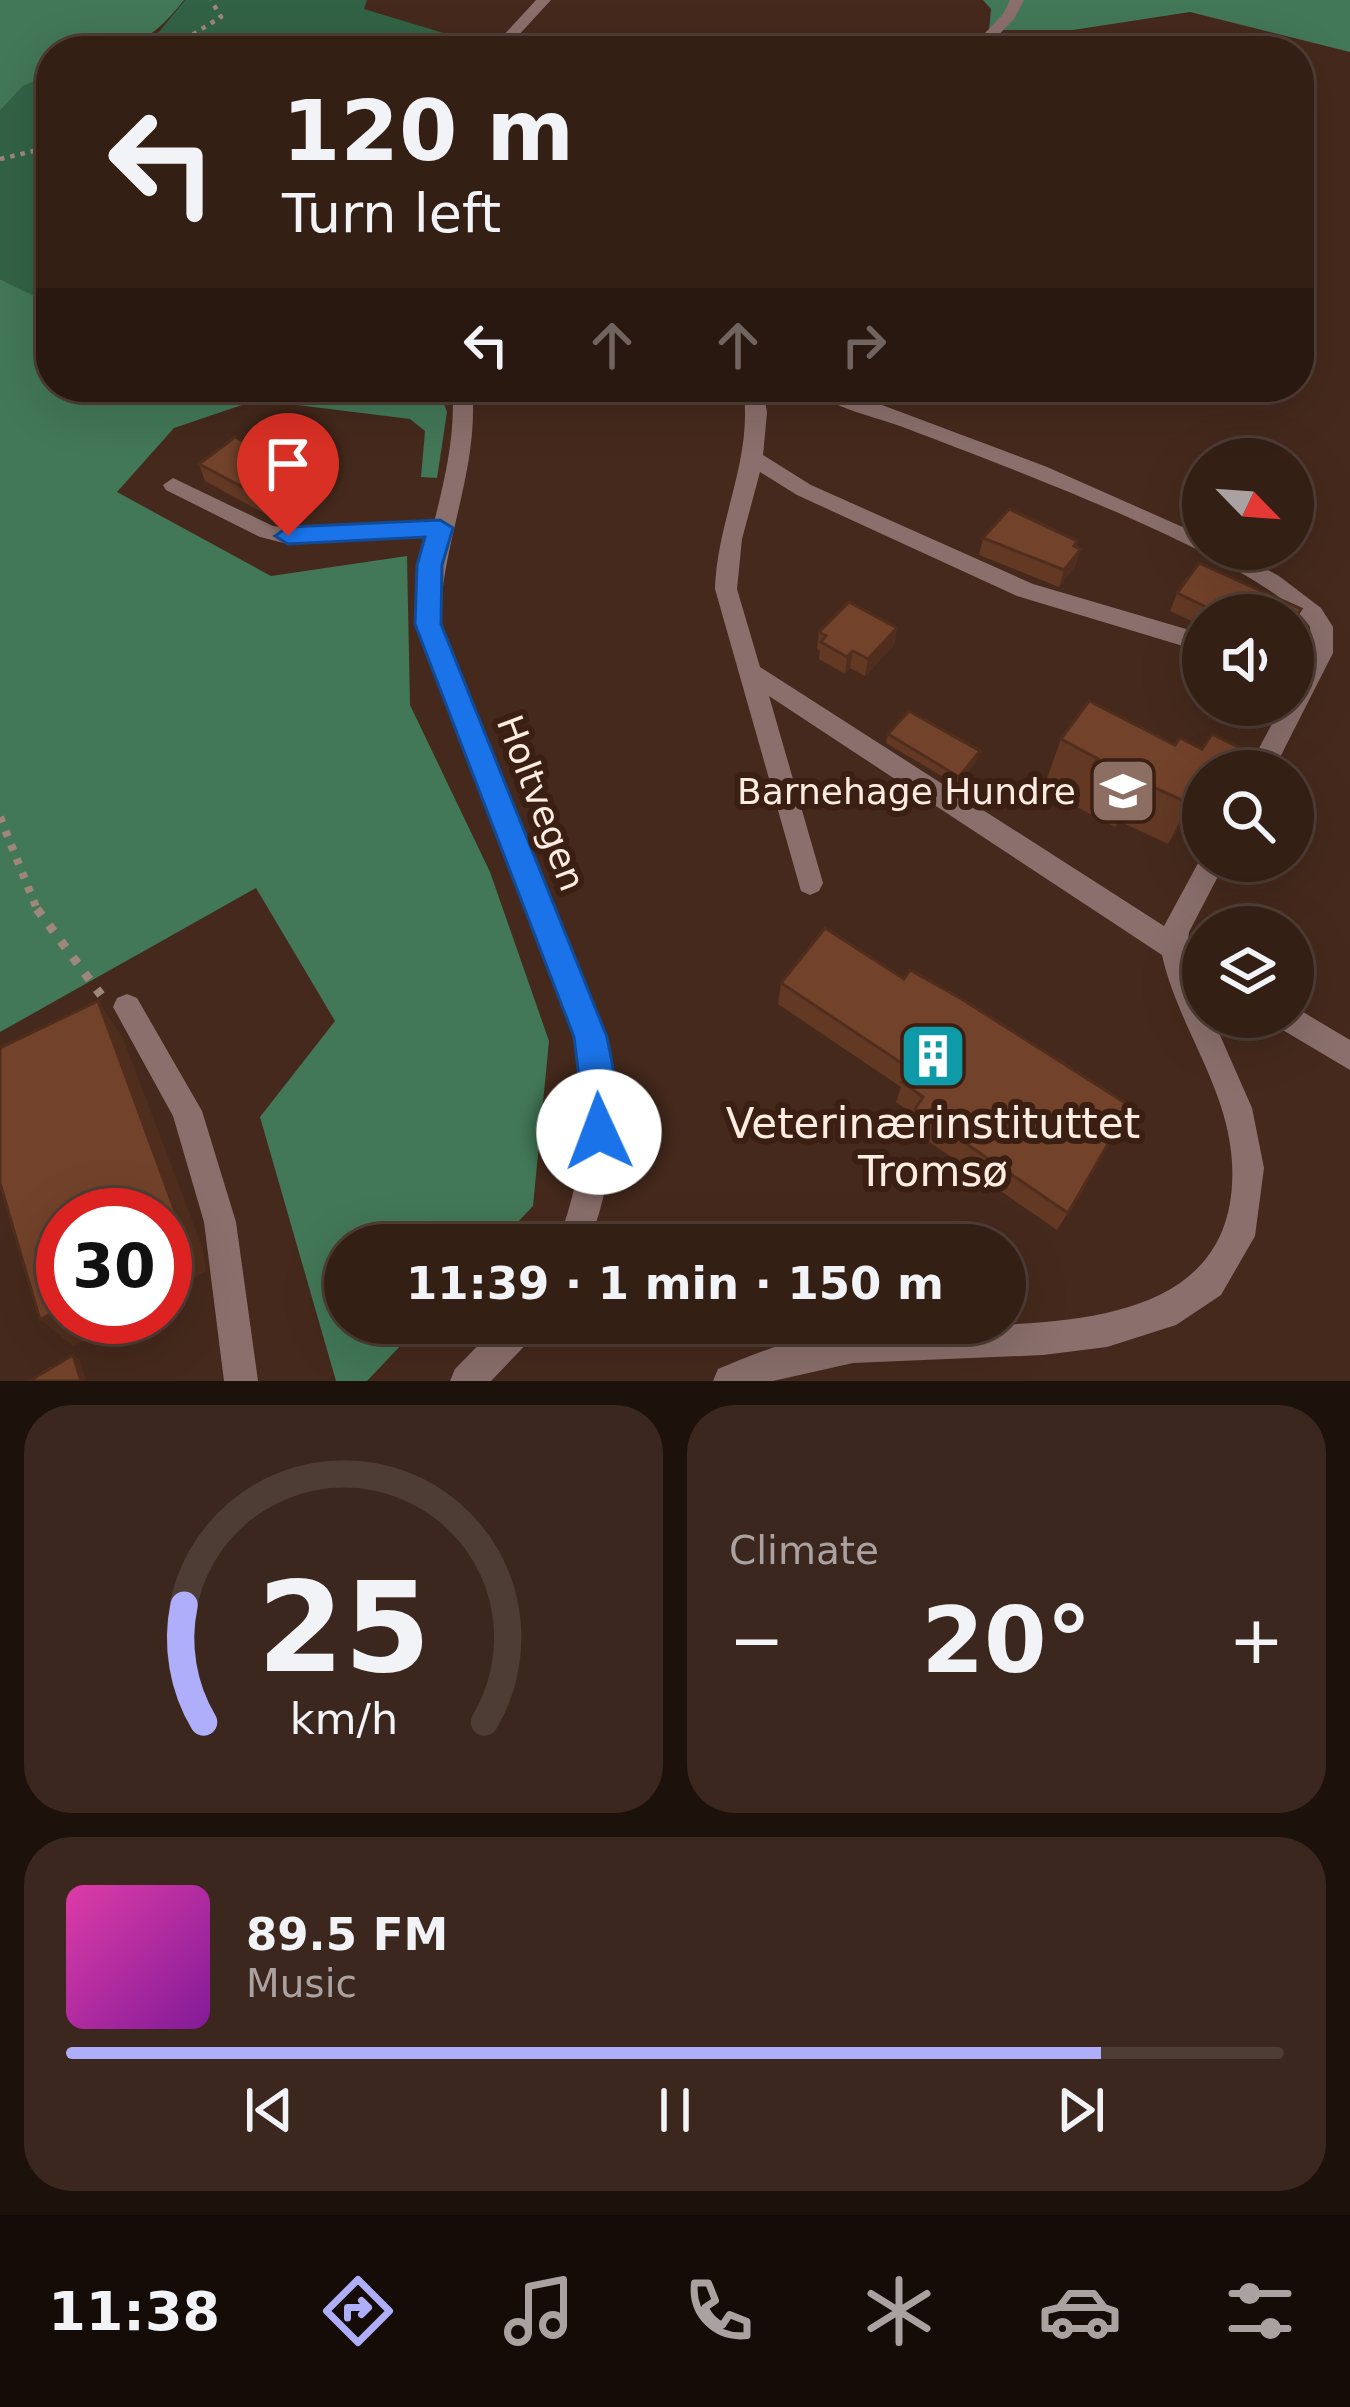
<!DOCTYPE html>
<html lang="en">
<head>
<meta charset="utf-8">
<style>
  :root { --surface:#341f15; --page:#3c271e; --text:#f1f3f6; --muted:#a9a2a0; --line:#4e3d34; --accent:#afaefa }
  body { margin:0; font-family:"DejaVu Sans",sans-serif; background:var(--page); color:var(--text); height:100vh; display:flex; flex-direction:column; font-size:45px; white-space:nowrap }
  * { box-sizing:border-box; margin:0 }
  p { font-size:39px; color:var(--muted) }
  .icon { flex:none; width:66px; height:66px; fill:none; stroke:currentColor; stroke-width:2; stroke-linecap:round; stroke-linejoin:round }
  .map { position:relative; height:1381px; overflow:hidden }
  .panel { display:flex; flex-direction:column; gap:24px; padding:24px; background:#1d110c; flex:1 }
  .panel>* { flex:none }
  .top-card { position:absolute; left:36px; top:36px; width:1278px; height:366px; border-radius:48px; box-shadow:0 12px 48px #0002,0 0 0 3px var(--line); background:#341f15; color:var(--text); overflow:hidden }
  .needle { width:78px; rotate:115deg }
  .tools { position:absolute; left:1182px; top:438px; display:grid; gap:24px }
  .tools a { display:grid; place-items:center; width:132px; height:132px; border-radius:50%; background:var(--surface); box-shadow:0 12px 48px #0002,0 0 0 3px var(--line); font-size:60px }
  .speed { position:absolute; left:36px; top:1188px; display:flex; gap:24px; font-size:60px; font-weight:700; text-align:center }
  .speed>* { display:grid; place-content:center; width:156px; height:156px; border-radius:50%; background:var(--surface); box-shadow:0 12px 48px #0002,0 0 0 3px var(--line); line-height:1 }
  .speed .limit { border:18px solid #d22; background:#fff; color:#111 }
  .pin { position:absolute; display:grid; place-items:center; width:102px; height:102px; color:#fff; margin:-123px -51px; border-radius:50% 50% 50% 0; rotate:-45deg; box-shadow:0 0 12px #0007 }
  .pin .icon { rotate:45deg }
  .me { position:absolute; width:132px; margin:-66px; rotate:358deg; stroke-linejoin:round; filter:drop-shadow(0 0 9px #0008) }
  .turn { display:flex; align-items:center; gap:42px; height:252px; padding:0 48px; font-size:54px }
  .turn .icon { width:156px; height:156px; stroke-width:2.5 }
  .turn b { display:block; font-size:84px; line-height:102px }
  .lanes { display:flex; align-items:center; height:114px; padding:0 48px; background:#0003; justify-content:center; gap:60px; direction:ltr }
  .lanes .off { opacity:.35 }
  .big { font-size:90px; font-weight:600; line-height:1.1 }
  .panel .card { flex:1; display:flex; flex-direction:column; justify-content:center; gap:18px; min-width:0; padding:0 42px; border-radius:48px; background:var(--page) }
  .panel .dial { align-items:center; gap:0 }
  .dial svg { height:312px; overflow:visible; fill:none; stroke:var(--line); stroke-width:7; stroke-linecap:round; text-anchor:middle }
  .dial text { fill:var(--text); stroke:none }
  .song { display:flex; align-items:center; gap:36px }
  .cover { width:144px; height:144px; border-radius:18px; background:linear-gradient(135deg,hsl(320 70% 55%),hsl(290 70% 35%)) }
  .played { height:12px; border-radius:6px; background:linear-gradient(90deg,var(--accent) 85%,var(--line) 85%) }
  .keys { display:flex; justify-content:space-around; direction:ltr }
  .heat { display:flex; justify-content:space-between; align-items:center; font-size:66px; direction:ltr }
  .panel .tiles { flex:1; display:grid; gap:24px; grid-template-columns:1fr 1fr }
  .card:last-child { grid-column:span 2 }
  .trip { position:absolute; left:324px; top:1224px; width:702px; height:120px; border-radius:60px; background:var(--surface); box-shadow:0 12px 48px #0002,0 0 0 3px var(--line); font-weight:600; line-height:120px; text-align:center }
  .tab-bar { display:flex; height:192px; justify-content:space-around; align-items:center; background:#150c08; color:var(--muted) }
  .tab-bar .icon { width:84px; height:84px }
  .tab-bar .selected { color:var(--accent) }
  .tab-bar b { font-size:54px; color:var(--text) }
  .map>svg:first-child { display:block }
</style>
</head>
<body>
<div class="map">
<svg width="1350" height="1381" viewBox="0 0 1350 1381">
  <rect width="100%" height="100%" fill="#45291c"/>
  <g fill="#326245">
    <path d="M185,0H367L364,9L460,38L447,51H111L159,32Z"/>
    <path d="M51,75V304L0,279V111L23,86Z"/>
  </g>
  <g fill="#427757">
    <path d="M0,0H184C141,55 117,51 51,51V75L23,86L0,111Z"/>
    <path d="M983,0H1350V52L1190,12L1073,30H989L991,9Z"/>
    <path d="M0,279L51,304V387H438L447,412L437,478L421,477L425,431L410,419L257,400L174,428L117,492L271,576L407,556L410,705L490,872L549,1041L533,1206L496,1245H345V1323H422L367,1381H336L260,1117L335,1021L256,888L0,1032Z"/>
  </g>
  <g fill="none" stroke-linecap="round" stroke-linejoin="round">
    <g stroke="#9e867b" stroke-width="4.5" stroke-dasharray="4.5 6" stroke-linecap="butt">
      <path d="M166,51L221,17L211,0"/>
      <path d="M0,159L51,147"/>
    </g>
    <path stroke="#9e867b" stroke-width="8" stroke-dasharray="6 9" stroke-linecap="butt" d="M0,817L38,912"/>
    <path stroke="#9e867b" stroke-width="9" stroke-dasharray="8 12" stroke-linecap="butt" d="M37,909L101,995"/>
    <g fill="#8a6f6c" fill-rule="evenodd">
      <path d="M1010,0H1024L1014,19L983,51H968L1003,14Z"/>
      <path d="M743,387H763L767,413L763,455L811,485L1033,584L1203,634V652L1017,596L797,495L760,472L742,539L737,589L760,667L1164,926L1203,854V861H1226L1189,932L1188,941L1203,951V979L1196,976L1203,996V1017H1212L1252,1108L1264,1168L1255,1236L1221,1295L1176,1325L1107,1347L1043,1355L853,1363L773,1381H713L718,1369C760,1351 803,1335 849,1330C977,1315 1243,1363 1232,1162C1228,1087 1178,1027 1162,955L769,696L823,883L819,891L810,895L801,891L715,589C717,519 754,458 743,387Z"/>
      <path d="M806,387H834L1047,467L1203,536V549H1230L1279,576L1321,608L1333,627V653L1273,771H1247L1282,705H1293C1293,674 1313,658 1310,627C1271,563 988,460 908,429C877,417 831,408 806,387Z"/>
      <path d="M173,478L273,526L288,528L440,521L451,528L440,535L288,544L260,537L166,490L163,485Z"/>
      <path d="M127,994L137,998L202,1111L236,1222L258,1381H224L204,1222L173,1116L113,1007L117,998Z"/>
      <path d="M1293,1006L1350,1040V1070L1276,1026L1272,1017H1293Z"/>
    </g>
    <g fill="#8a6f6c" fill-rule="evenodd">
      <path d="M536,0H551L504,51H489Z"/>
      <path d="M452,387H472C480,469 441,543 440,624L605,1037C617,1110 616,1176 588,1245H556C585,1176 587,1110 575,1037L416,624C420,543 459,469 452,387Z"/>
      <path d="M500,1323H540L535,1335L491,1381H450L455,1369Z"/>
    </g>
  </g>
  <g fill="#633924">
    <path d="M199,464L304,488L269,516L205,481Z"/>
    <path d="M983,538L1076,547L1081,549L1075,566L1059,587L979,555Z"/>
    <path d="M1177,593L1293,615H1203V626L1170,611Z"/>
    <path d="M897,628L894,645L865,676L850,668L845,674L819,659L820,651L817,649L819,632Z"/>
    <path d="M888,734L978,759L957,785L886,743Z"/>
    <path d="M1061,739L1175,745L1203,771V821L1195,833L1180,825L1168,844L1119,821L1115,827L1077,807L1080,800L1046,781Z"/>
    <path d="M825,928L1068,1213L1057,1230L909,1128L913,1114L896,1102L901,1087L778,1004L781,983Z"/>
  </g>
  <g fill="#502e1d">
    <path d="M299,471L304,488L269,516L263,498Z"/>
    <path d="M1081,549L1075,566L1059,587L1064,570Z"/>
    <path d="M897,628L894,645L865,676L868,659Z"/>
    <path d="M853,651L850,668L845,674L847,657Z"/>
    <path d="M980,751L978,759L957,785L959,777Z"/>
    <path d="M1137,780L1119,821L1115,827L1133,786Z"/>
    <path d="M1201,784L1180,825L1168,844L1189,803Z"/>
    <path d="M98,1001L123,1038L203,1249L206,1271L165,1294V1251Z"/>
    <path d="M63,1307V1317H125L73,1346L40,1320Z"/>
    <path d="M73,1355L80,1360L86,1381H81Z"/>
  </g>
  <g fill="#73422a" stroke="#502e1d" stroke-width="3">
    <path d="M235,437L299,471L263,498L199,464Z"/>
    <path d="M1009,509L1077,541L1074,546L1081,549L1064,570L983,538Z"/>
    <path d="M1199,563L1301,609L1293,621V615H1223L1177,593Z"/>
    <path d="M849,602L897,628L868,659L853,651L847,657L821,642L826,636L819,632Z"/>
    <path d="M1089,701L1175,745L1180,738L1202,749L1212,734L1244,750L1230,771H1203V785L1201,784L1189,803L1137,780L1133,786L1093,765L1098,759L1061,739Z"/>
    <path d="M909,711L980,751L959,777L888,734Z"/>
    <path d="M825,928L904,979L910,970L960,998L1130,1106L1068,1213L915,1109L923,1097L902,1082L912,1070L781,983Z"/>
    <path d="M98,1001L178,1219L181,1242L165,1251V1215H63V1307L40,1320L0,1183V1048Z"/>
    <path d="M73,1355L81,1381H29Z"/>
  </g>
  <path fill="#1a73e8" stroke="#114b97" stroke-width="3" d="M440,520L453,528L442,565L441,624L607,1037C613,1070 625,1112 611,1144L599,1149L587,1144L574,1037L415,624L417,565L425,537L288,544L275,536L288,527Z"/>
  <defs>
    <g id="school-square" transform="scale(3.45)"><rect x="-9" y="-9" width="18" height="18" rx="4" fill="#8d6e63" stroke="#3a1f12"/><path d="M0-5L7-2L0 1L-7-2ZM-4 1L0 2.5L4 1V4Q0 6-4 4Z" fill="#fff"/></g>
    <g id="building-square" transform="scale(3.45)"><rect x="-9" y="-9" width="18" height="18" rx="4" fill="#0f9aa8" stroke="#3a1f12"/><path d="M-4-6H4V6H1V3H-1V6H-4ZM-2.5-4.3h1.7v1.8h-1.7ZM.8-4.3h1.7v1.8H.8ZM-2.5-1h1.7V.8h-1.7ZM.8-1h1.7V.8H.8Z" fill="#fff"/></g>
  </defs>
  <g fill-rule="evenodd">
    <use href="#school-square" x="1123" y="791"/>
    <use href="#building-square" x="933" y="1056"/>
  </g>
  <g text-anchor="middle" dominant-baseline="central" stroke-width="12" stroke-linejoin="round" paint-order="stroke">
    <g font-size="36" fill="#feebe2" stroke="#3a1f12" text-anchor="end">
      <text x="1076" y="791">Barnehage Hundre</text>
    </g>
    <g font-size="36" fill="#feebe2" stroke="#3a1f12">
      <text transform="translate(541 803) rotate(69)">Holtvegen</text>
    </g>
    <g font-size="42" fill="#feebe2" stroke="#3a1f12">
      <text x="933" y="1123">Veterinærinstituttet<tspan x="933" dy="48">Tromsø</tspan></text>
    </g>
  </g>
</svg>
<div class="tools">
<a><svg class="needle" viewBox="-14 -14 28 28"><path d="M0-13l5 13h-10z" fill="#e53935"/><path d="M0 13l5-13h-10z" fill="#a9a2a0"/></svg></a>
<a><svg class="icon" aria-label="sound" viewBox="0 0 24 24"><path d="M4 9h4l5-4v14l-5-4H4zM17 9q2 3 0 6"/></svg></a>
<a><svg class="icon" aria-label="search" viewBox="0 0 24 24"><circle cx="10" cy="10" r="6"/><path d="M15 15l6 6"/></svg></a>
<a><svg class="icon" aria-label="layers" viewBox="0 0 24 24"><path d="M12 4l9 5-9 5-9-5zM3 14l9 5 9-5"/></svg></a>
</div>
<div class="speed"><div class="limit">30</div></div>
<div class="pin" style="left:288px;top:536px;background:#d93025"><svg class="icon" aria-label="arrive" viewBox="0 0 24 24"><path d="M6 21V4h12l-3 4 3 4H6"/></svg></div>
<svg class="me" style="left:599px;top:1132px" viewBox="-20 -20 40 40"><circle r="19" fill="#fff"/><path d="M0-13L10 11 0 6-10 11z" fill="#1a73e8"/></svg>
<div class="trip">11:39 · 1 min · 150 m</div>
<div class="top-card">
<div class="turn"><svg class="icon" aria-label="left" viewBox="0 0 24 24"><path d="M17 20v-9H6M10 6l-5 5 5 5"/></svg><div><b>120 m</b>Turn left</div></div>
<div class="lanes"><svg class="icon" aria-label="left" viewBox="0 0 24 24"><path d="M17 20v-9H6M10 6l-5 5 5 5"/></svg><svg class="icon off" aria-label="ahead" viewBox="0 0 24 24"><path d="M12 20V5M6 11l6-6 6 6"/></svg><svg class="icon off" aria-label="ahead" viewBox="0 0 24 24"><path d="M12 20V5M6 11l6-6 6 6"/></svg><svg class="icon off" aria-label="right" viewBox="0 0 24 24"><path d="M7 20v-9h11M14 6l5 5-5 5"/></svg></div>
</div>
</div>
<section class="panel">
<div class="tiles">
<div class="card dial"><svg viewBox="0 0 100 80">
<path d="M14 69A42 42 0 1 1 86 69"/>
<path d="M14 69A42 42 0 0 1 9 39" stroke="#afaefa"/>
<text x="50" y="56" font-size="32" font-weight="700">25</text>
<text x="50" y="72" font-size="11">km/h</text>
</svg></div>
<div class="card"><p>Climate</p>
<div class="heat"><a>−</a><b class="big">20°</b><a>+</a></div>
</div>
<div class="card">
<div class="song"><i class="cover"></i><div><b>89.5 FM</b><p>Music</p></div></div>
<div class="played"></div>
<div class="keys"><svg class="icon" aria-label="previous" viewBox="0 0 24 24"><path d="M18 5L8 12l10 7zM5 5v14"/></svg><svg class="icon" aria-label="pause" viewBox="0 0 24 24"><path d="M8 5v14M16 5v14"/></svg><svg class="icon" aria-label="next" viewBox="0 0 24 24"><path d="M6 5l10 7-10 7zM19 5v14"/></svg></div>
</div>
</div>
</section>
<nav class="tab-bar">
<b>11:38</b>
<svg class="icon selected" aria-label="directions" viewBox="0 0 24 24"><path d="M12 3l9 9-9 9-9-9zM9 14v-3h6M13 9l2 2-2 2"/></svg>
<svg class="icon" aria-label="music" viewBox="0 0 24 24"><path d="M9 18V5l10-2v13"/><circle cx="6" cy="18" r="3"/><circle cx="16" cy="16" r="3"/></svg>
<svg class="icon" aria-label="phone" viewBox="0 0 24 24"><path d="M5 4h4l2 5-3 2q2 4 5 5l2-3 5 2v4C11 20 4 13 5 4z"/></svg>
<svg class="icon" aria-label="climate" viewBox="0 0 24 24"><path d="M12 3v18M4 7l16 10M4 17L20 7"/></svg>
<svg class="icon" aria-label="car" viewBox="0 0 24 24"><path d="M5 17H2v-5l4-1 3-4h7l3 4 3 1v5h-3M9 17h6M6 11h13"/><circle cx="7" cy="17" r="2"/><circle cx="17" cy="17" r="2"/></svg>
<svg class="icon" aria-label="filters" viewBox="0 0 24 24"><path d="M4 7h16M4 17h16"/><circle cx="9" cy="7" r="2"/><circle cx="15" cy="17" r="2"/></svg>
</nav>
</body>
</html>
